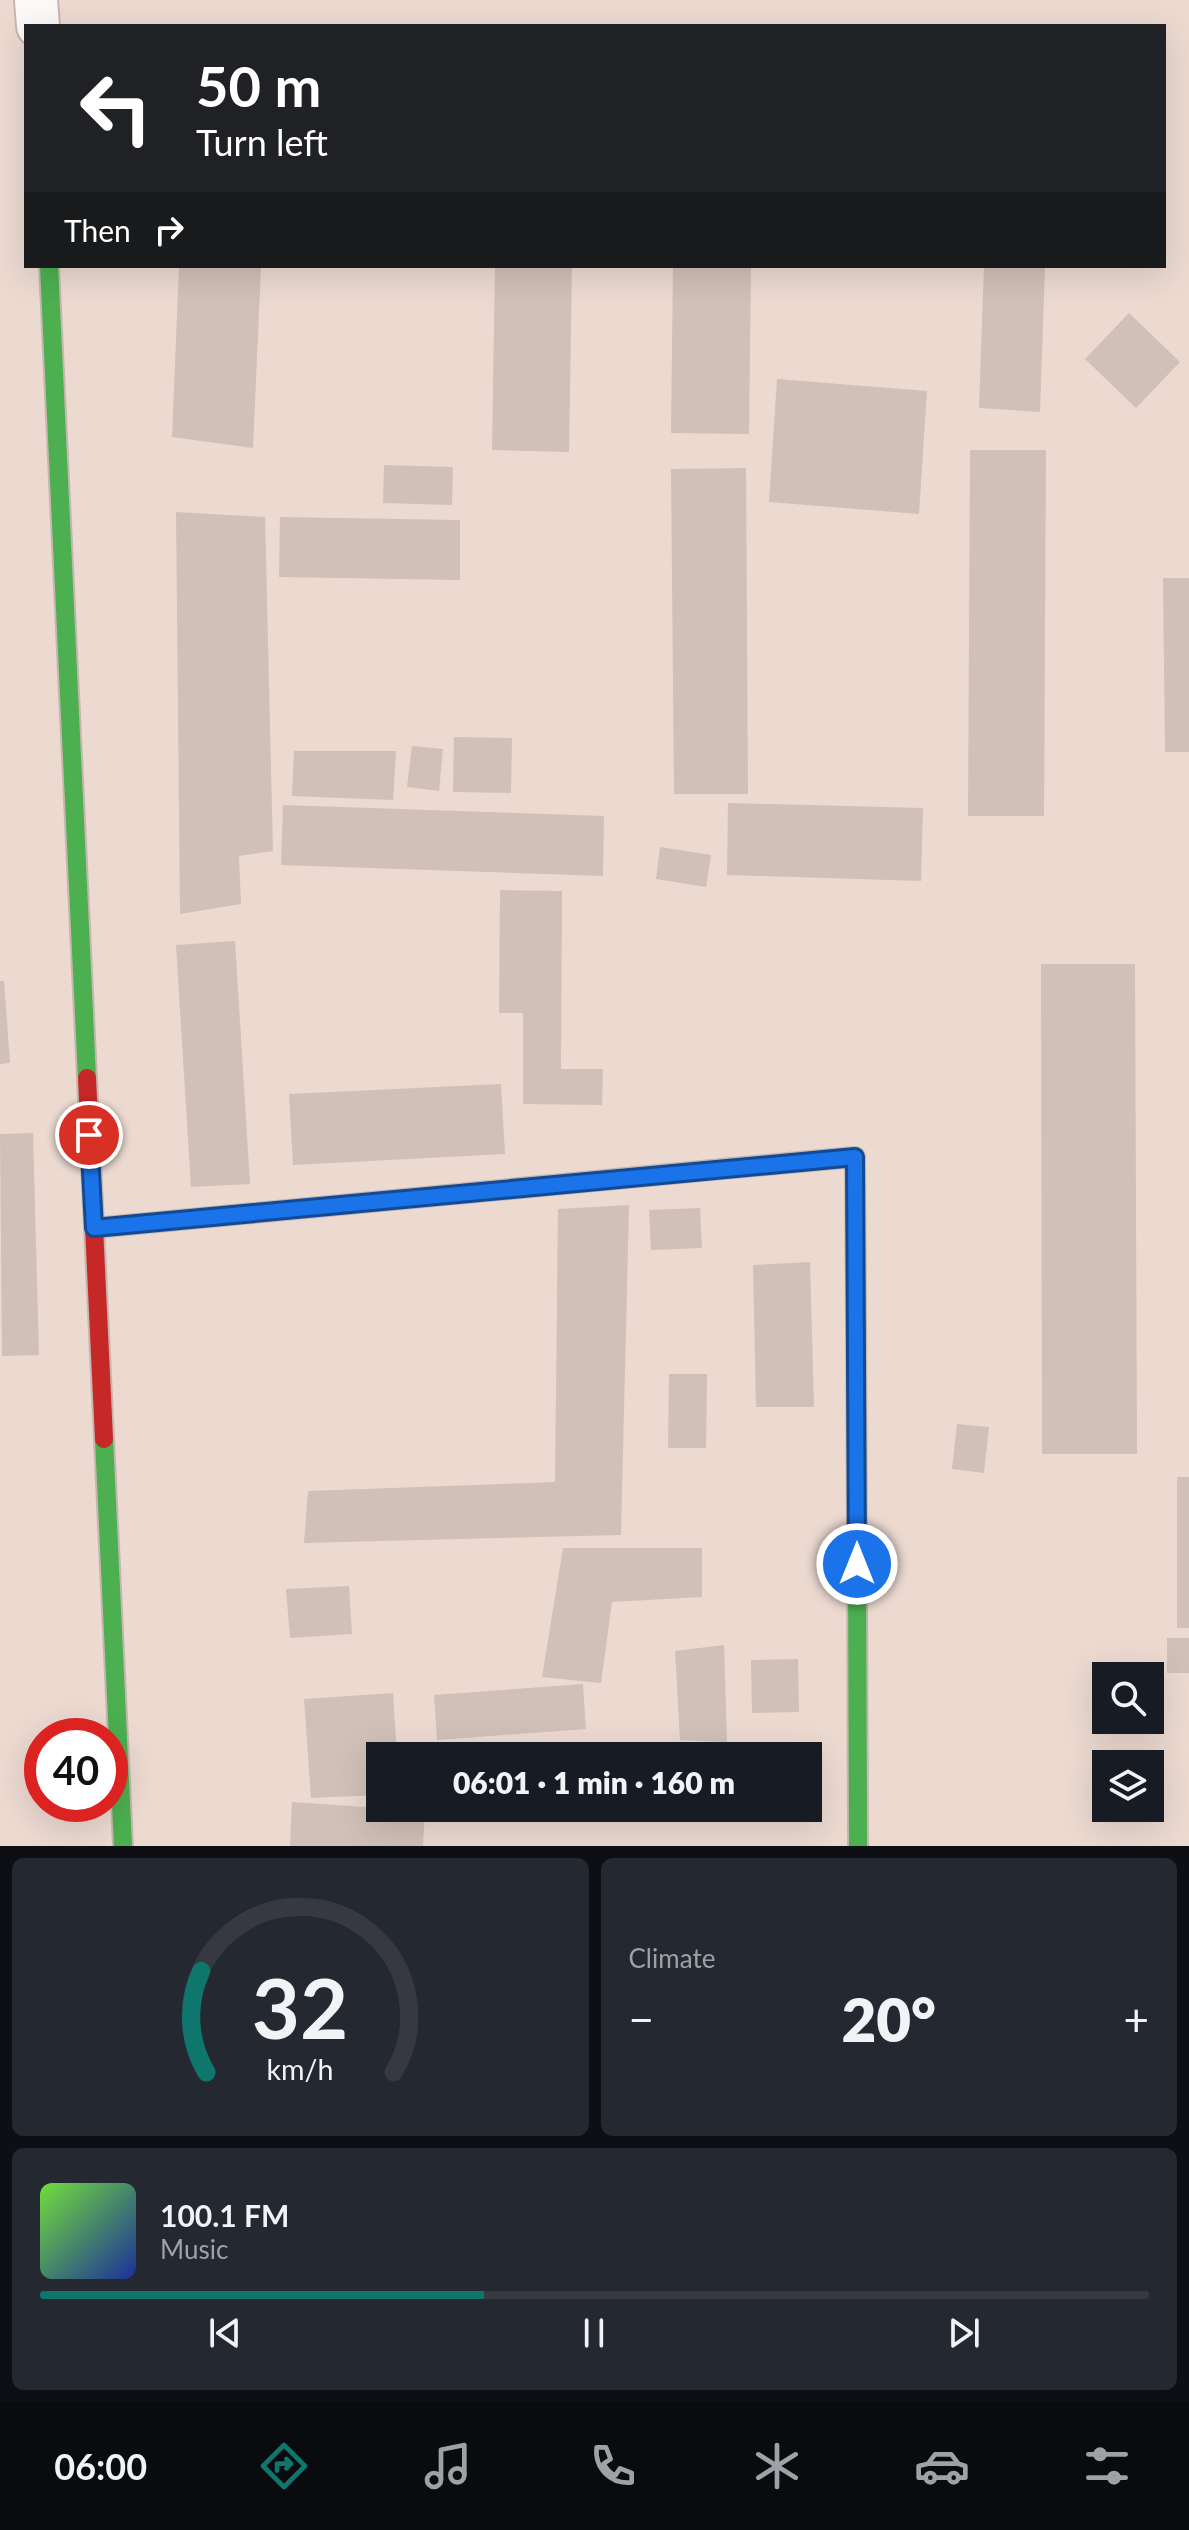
<!DOCTYPE html>
<html lang="en">
<head>
<meta charset="utf-8">
<style>
  :root { --surface:#171b24; --page:#242831; --text:#f1f3f6; --muted:#9ea1a6; --line:#363941; --accent:#0f766e }
  body { margin:0; font-family:Lato,sans-serif; background:var(--page); color:var(--text); height:100vh; display:flex; flex-direction:column; font-size:30px; white-space:nowrap }
  * { box-sizing:border-box; margin:0 }
  p { font-size:26px; color:var(--muted) }
  .icon { flex:none; width:44px; height:44px; fill:none; stroke:currentColor; stroke-width:2; stroke-linecap:round; stroke-linejoin:round }
  .map { position:relative; height:1846px; overflow:hidden }
  .side { display:flex; flex-direction:column; gap:12px; padding:12px; background:#0d0f14; flex:1 }
  .side>* { flex:none }
  .banner { position:absolute; left:24px; top:24px; width:1142px; height:244px; border-radius:0px; box-shadow:0 8px 32px #0002; background:#202124; color:#fff; overflow:hidden }
  .controls { position:absolute; left:1092px; top:1662px; display:grid; gap:16px }
  .controls a { display:grid; place-items:center; width:72px; height:72px; border-radius:0px; background:var(--surface); box-shadow:0 8px 32px #0002; font-size:40px }
  .speed { position:absolute; left:24px; top:1718px; display:flex; gap:16px; font-size:40px; font-weight:700; text-align:center }
  .speed>* { display:grid; place-content:center; width:104px; height:104px; border-radius:50%; background:var(--surface); box-shadow:0 8px 32px #0002; line-height:1 }
  .speed .limit { border:12px solid #d22; background:#fff; color:#111 }
  .pin { position:absolute; display:grid; place-items:center; width:68px; height:68px; color:#fff; margin:-34px; border:4px solid #fff; border-radius:50%; box-shadow:0 2px 8px #0007 }
  .me { position:absolute; width:88px; margin:-44px; rotate:0deg; stroke-linejoin:round; filter:drop-shadow(0 0 6px #0008) }
  .turn { display:flex; align-items:center; gap:28px; height:168px; padding:0 40px; font-size:36px }
  .turn .icon { width:104px; height:104px; stroke-width:2.5 }
  .turn b { display:block; font-size:56px; line-height:68px }
  .then { display:flex; align-items:center; height:76px; padding:0 40px; background:#0003; gap:16px; font-size:30px }
  .big { font-size:60px; font-weight:800; line-height:1.1 }
  .side .tile { flex:1; display:flex; flex-direction:column; justify-content:center; gap:12px; min-width:0; padding:0 28px; border-radius:12px; background:var(--page) }
  .side .dial { align-items:center; gap:0 }
  .dial svg { height:208px; overflow:visible; fill:none; stroke:var(--line); stroke-width:7; stroke-linecap:round; text-anchor:middle }
  .dial text { fill:var(--text); stroke:none }
  .song { display:flex; align-items:center; gap:24px }
  .cover { width:96px; height:96px; border-radius:12px; background:linear-gradient(135deg,hsl(100 70% 55%),hsl(230 70% 35%)) }
  .played { height:8px; border-radius:4px; background:linear-gradient(90deg,var(--accent) 40%,var(--line) 40%) }
  .keys { display:flex; justify-content:space-around; direction:ltr }
  .heat { display:flex; justify-content:space-between; align-items:center; font-size:44px; direction:ltr }
  .side .tiles { flex:1; display:grid; gap:12px; grid-template-columns:1fr 1fr }
  .tile:last-child { grid-column:span 2 }
  .trip { position:absolute; left:366px; top:1742px; width:456px; height:80px; border-radius:0px; background:var(--surface); box-shadow:0 8px 32px #0002; font-weight:800; line-height:80px; text-align:center }
  .menu { display:flex; height:128px; justify-content:space-around; align-items:center; background:#090b0e; color:var(--muted) }
  .menu .icon { width:56px; height:56px }
  .menu .selected { color:var(--accent) }
  .menu b { font-size:36px; color:var(--text) }
  .map>svg:first-child { display:block }
</style>
</head>
<body>
<div class="map">
<svg width="1189" height="1846" viewBox="0 0 1189 1846">
  <rect width="100%" height="100%" fill="#ecdad1"/>
  <g fill="#d0c0b8">
    <path d="M179,266H261L253,448L172,437Z"/>
    <path d="M495,266H572L569,452L492,450Z"/>
    <path d="M673,266H751L749,434L671,433Z"/>
    <path d="M984,266H1045L1040,412L979,408Z"/>
    <path d="M1129,313L1180,362L1136,408L1085,359Z"/>
    <path d="M777,379L927,391L919,514L769,502Z"/>
    <path d="M970,450H1046L1044,816H968Z"/>
    <path d="M384,465L453,467L452,505L383,503Z"/>
    <path d="M746,468L748,794H674L671,469Z"/>
    <path d="M176,512L265,517L273,851L239,856L241,904L180,914Z"/>
    <path d="M280,517L460,520V580L279,577Z"/>
    <path d="M1163,578H1189V752H1165Z"/>
    <path d="M454,737L512,738L511,793L453,792Z"/>
    <path d="M412,746L443,749L439,791L407,787Z"/>
    <path d="M294,751H396L393,800L292,796Z"/>
    <path d="M728,803L923,808L921,881L727,875Z"/>
    <path d="M283,805L604,816L603,876L281,865Z"/>
    <path d="M660,847L711,855L706,887L656,879Z"/>
    <path d="M500,890L562,891L561,1069H603L602,1105L523,1104V1013H499Z"/>
    <path d="M235,941L250,1184L191,1187L176,945Z"/>
    <path d="M1041,964H1135L1137,1454H1042Z"/>
    <path d="M0,981H4L10,1063L0,1064Z"/>
    <path d="M501,1084L505,1154L293,1165L289,1094Z"/>
    <path d="M33,1133L39,1355L2,1356L0,1134Z"/>
    <path d="M629,1205L621,1535L304,1543L308,1491L555,1482L558,1209Z"/>
    <path d="M700,1208L702,1248L651,1250L649,1210Z"/>
    <path d="M810,1262L814,1407H756L753,1265Z"/>
    <path d="M669,1374H707L706,1448H668Z"/>
    <path d="M957,1424L989,1427L984,1473L952,1469Z"/>
    <rect x="1177" y="1477" width="12" height="151"/>
    <path d="M563,1548H702V1597L612,1602L601,1683L542,1677Z"/>
    <path d="M349,1586L352,1634L290,1638L286,1589Z"/>
    <rect x="1167" y="1638" width="22" height="35"/>
    <path d="M724,1645L727,1742L680,1740L675,1651Z"/>
    <path d="M798,1659L799,1712L752,1713L751,1660Z"/>
    <path d="M583,1684L586,1729L437,1740L434,1695Z"/>
    <path d="M393,1693L397,1756H380V1795L311,1798L304,1699Z"/>
    <path d="M292,1802L425,1811L423,1846H290Z"/>
  </g>
  <g fill="none" stroke-linecap="round" stroke-linejoin="round">
    <g stroke="#c5b7af" stroke-width="46">
      <path id="street" d="M36,0L38,26"/>
    </g>
    <g stroke="#c5b7af" stroke-width="22">
      <g id="fast">
        <path d="M49,266L87,1078"/>
        <path d="M94,1228L733,1168"/>
        <path d="M104,1439L123,1846"/>
        <path d="M857,1559L858,1846"/>
      </g>
    </g>
    <g stroke="#c5b7af" stroke-width="22">
      <path id="slow" d="M733,1168L855,1157L856,1318"/>
    </g>
    <g stroke="#c5b7af" stroke-width="22">
      <g id="jam">
        <path d="M87,1078L104,1439"/>
        <path d="M856,1318L857,1559"/>
      </g>
    </g>
    <use href="#street" stroke="#fcf9f8" stroke-width="42"/>
    <use href="#fast" stroke="#4caf50" stroke-width="18"/>
    <use href="#slow" stroke="#ffc107" stroke-width="18"/>
    <use href="#jam" stroke="#c62828" stroke-width="18"/>
  </g>
  <g fill="none" stroke-linecap="round" stroke-linejoin="round">
    <g stroke="#114b97" stroke-width="20">
      <path id="route" d="M89,1135L94,1228L855,1157L857,1564"/>
    </g>
    <use href="#route" stroke="#1a73e8" stroke-width="14"/>
  </g>
</svg>
<div class="controls">
<a><svg class="icon" aria-label="search" viewBox="0 0 24 24"><circle cx="10" cy="10" r="6"/><path d="M15 15l6 6"/></svg></a>
<a><svg class="icon" aria-label="layers" viewBox="0 0 24 24"><path d="M12 4l9 5-9 5-9-5zM3 14l9 5 9-5"/></svg></a>
</div>
<div class="speed"><div class="limit">40</div></div>
<div class="pin" style="left:89px;top:1135px;background:#d93025"><svg class="icon" aria-label="arrive" viewBox="0 0 24 24"><path d="M6 21V4h12l-3 4 3 4H6"/></svg></div>
<svg class="me" style="left:857px;top:1564px" viewBox="-20 -20 40 40"><circle r="17" fill="#1a73e8" stroke="#fff" stroke-width="3"/><path d="M0-11L8 9 0 5-8 9z" fill="#fff"/></svg>
<div class="trip">06:01 · 1 min · 160 m</div>
<div class="banner">
<div class="turn"><svg class="icon" aria-label="left" viewBox="0 0 24 24"><path d="M17 20v-9H6M10 6l-5 5 5 5"/></svg><div><b>50 m</b>Turn left</div></div>
<div class="then">Then<svg class="icon" aria-label="right" viewBox="0 0 24 24"><path d="M7 20v-9h11M14 6l5 5-5 5"/></svg></div>
</div>
</div>
<section class="side">
<div class="tiles">
<div class="tile dial"><svg viewBox="0 0 100 80">
<path d="M14 69A42 42 0 1 1 86 69"/>
<path d="M14 69A42 42 0 0 1 12 30" stroke="#0f766e"/>
<text x="50" y="56" font-size="32" font-weight="700">32</text>
<text x="50" y="72" font-size="11">km/h</text>
</svg></div>
<div class="tile"><p>Climate</p>
<div class="heat"><a>−</a><b class="big">20°</b><a>+</a></div>
</div>
<div class="tile">
<div class="song"><i class="cover"></i><div><b>100.1 FM</b><p>Music</p></div></div>
<div class="played"></div>
<div class="keys"><svg class="icon" aria-label="previous" viewBox="0 0 24 24"><path d="M18 5L8 12l10 7zM5 5v14"/></svg><svg class="icon" aria-label="pause" viewBox="0 0 24 24"><path d="M8 5v14M16 5v14"/></svg><svg class="icon" aria-label="next" viewBox="0 0 24 24"><path d="M6 5l10 7-10 7zM19 5v14"/></svg></div>
</div>
</div>
</section>
<nav class="menu">
<b>06:00</b>
<svg class="icon selected" aria-label="directions" viewBox="0 0 24 24"><path d="M12 3l9 9-9 9-9-9zM9 14v-3h6M13 9l2 2-2 2"/></svg>
<svg class="icon" aria-label="music" viewBox="0 0 24 24"><path d="M9 18V5l10-2v13"/><circle cx="6" cy="18" r="3"/><circle cx="16" cy="16" r="3"/></svg>
<svg class="icon" aria-label="phone" viewBox="0 0 24 24"><path d="M5 4h4l2 5-3 2q2 4 5 5l2-3 5 2v4C11 20 4 13 5 4z"/></svg>
<svg class="icon" aria-label="climate" viewBox="0 0 24 24"><path d="M12 3v18M4 7l16 10M4 17L20 7"/></svg>
<svg class="icon" aria-label="car" viewBox="0 0 24 24"><path d="M5 17H2v-5l4-1 3-4h7l3 4 3 1v5h-3M9 17h6M6 11h13"/><circle cx="7" cy="17" r="2"/><circle cx="17" cy="17" r="2"/></svg>
<svg class="icon" aria-label="filters" viewBox="0 0 24 24"><path d="M4 7h16M4 17h16"/><circle cx="9" cy="7" r="2"/><circle cx="15" cy="17" r="2"/></svg>
</nav>
</body>
</html>
